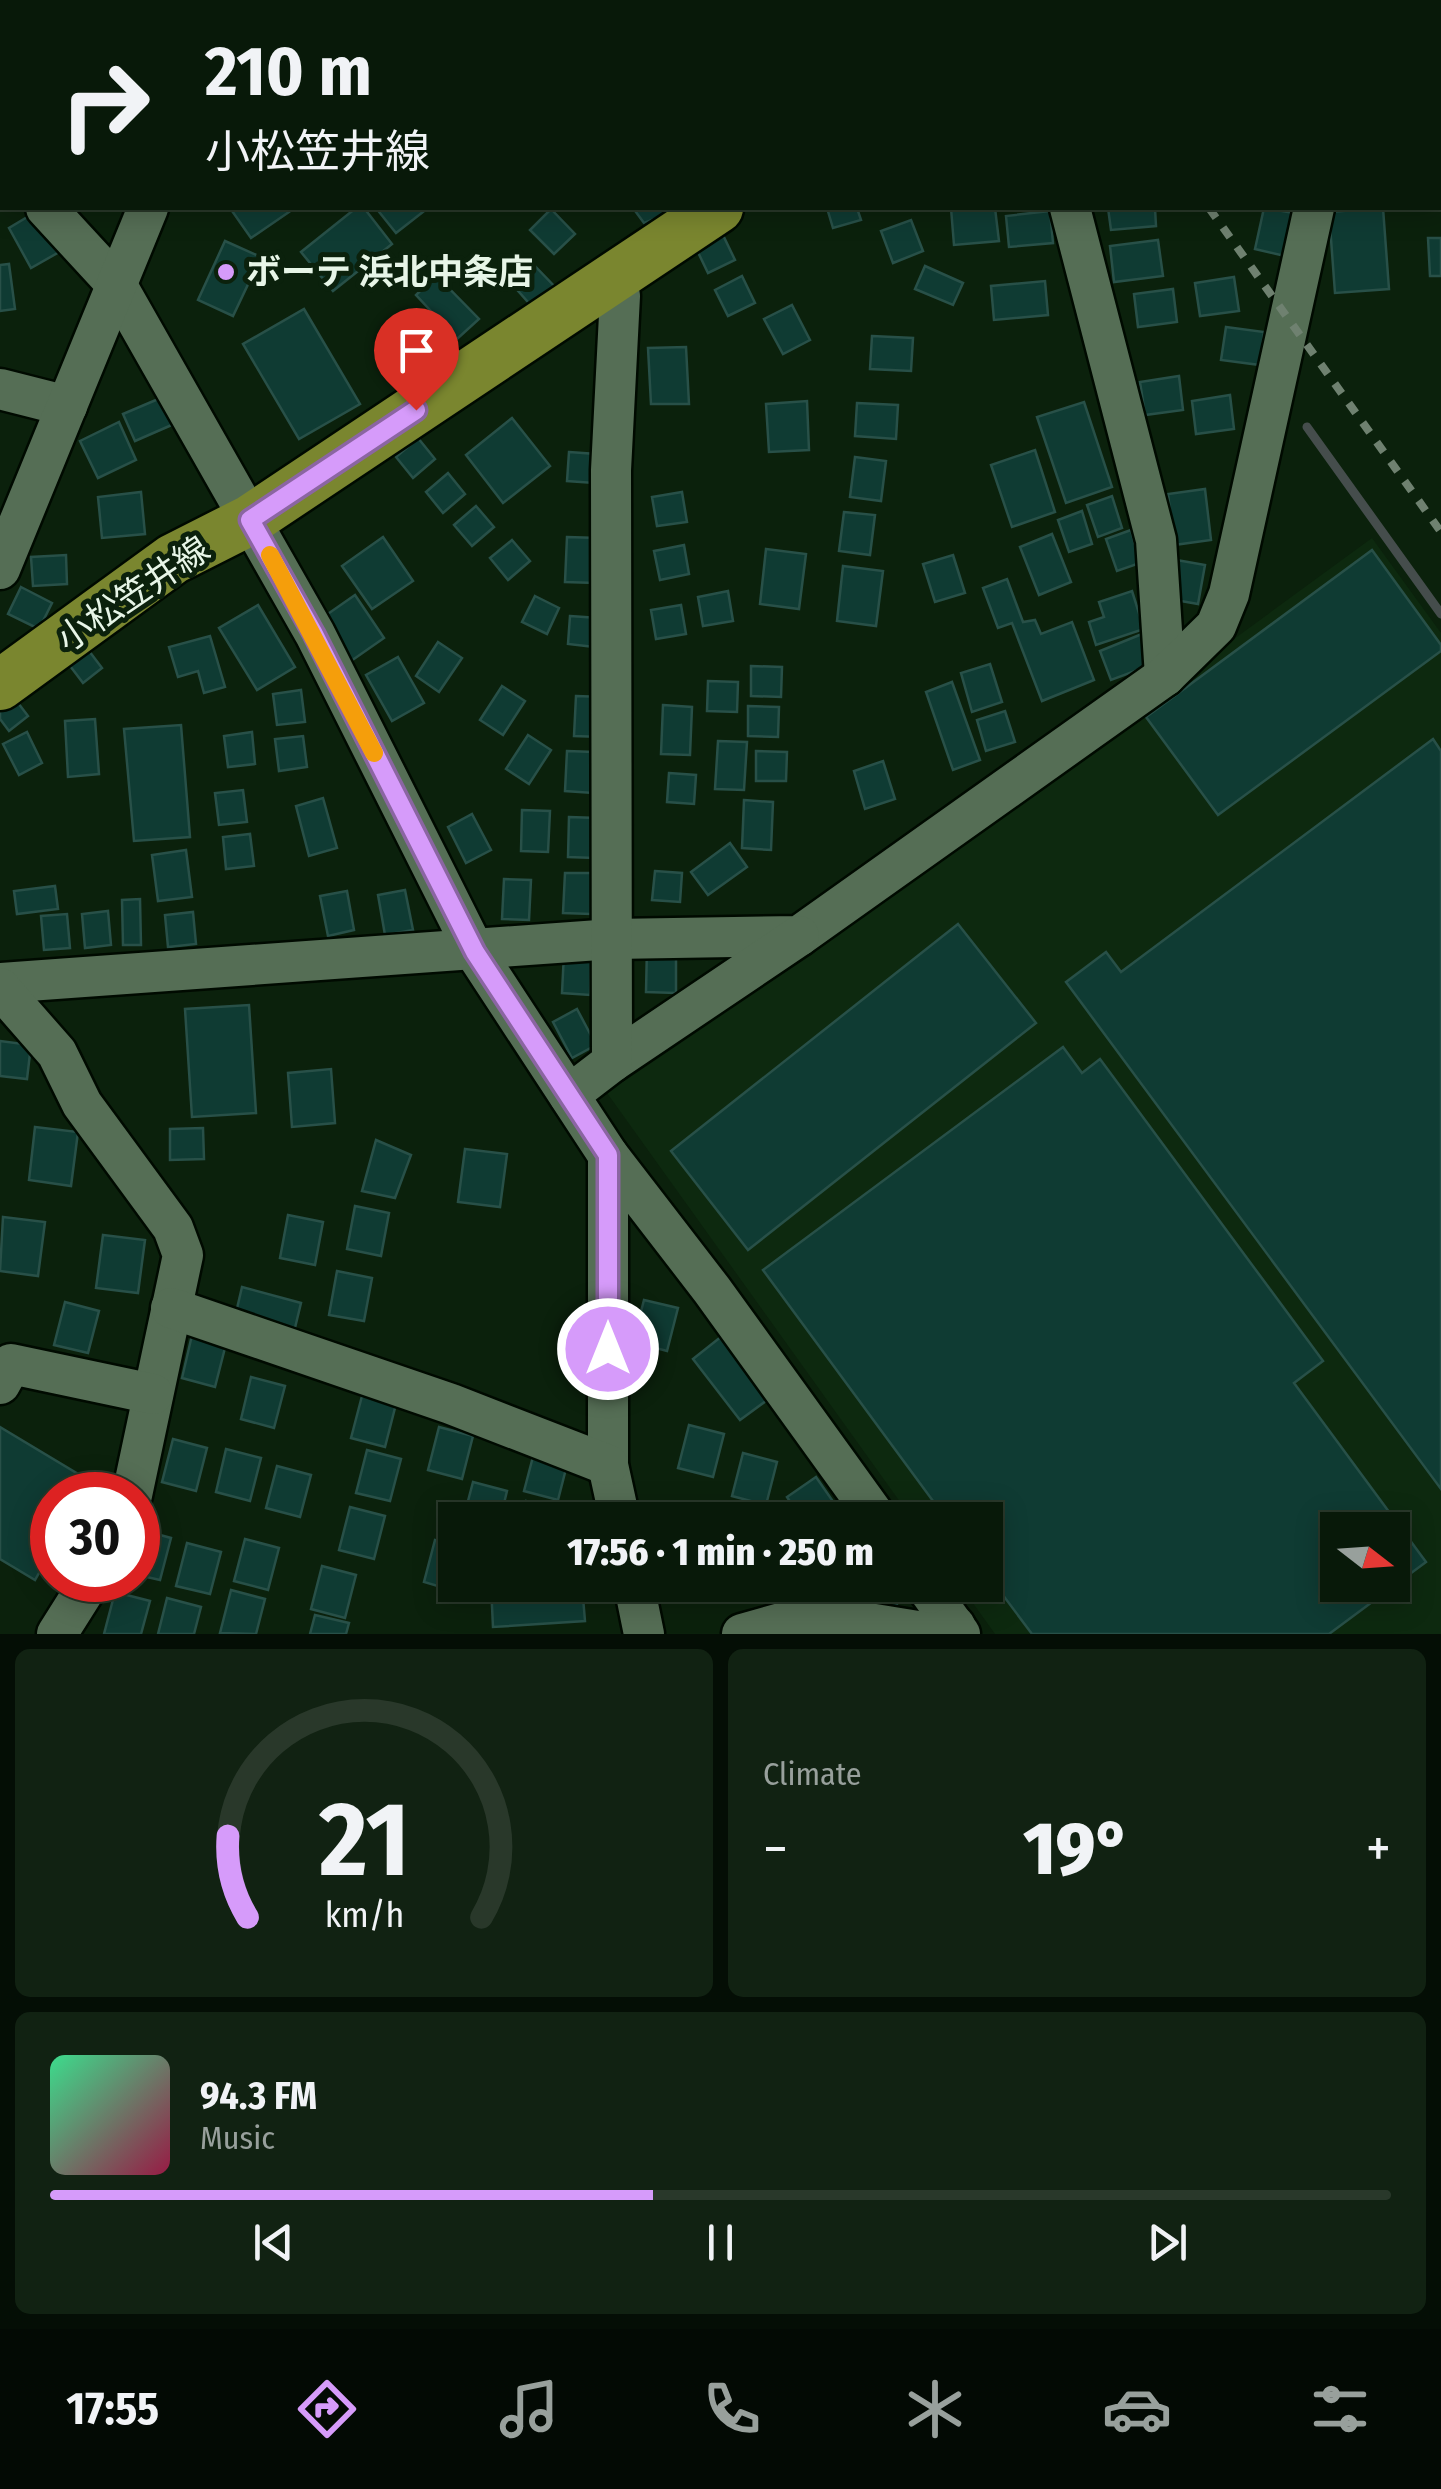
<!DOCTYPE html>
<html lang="en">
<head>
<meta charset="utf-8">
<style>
  :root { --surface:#081909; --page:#112212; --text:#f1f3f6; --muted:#98a09c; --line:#29382a; --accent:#d69bfa }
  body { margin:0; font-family:"Fira Sans Condensed","Noto Sans JP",sans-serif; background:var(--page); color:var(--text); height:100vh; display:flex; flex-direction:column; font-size:38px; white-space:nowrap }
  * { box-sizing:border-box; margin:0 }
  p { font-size:32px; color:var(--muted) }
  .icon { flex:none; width:55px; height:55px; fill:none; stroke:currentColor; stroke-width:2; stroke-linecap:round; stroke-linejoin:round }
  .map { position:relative; height:1634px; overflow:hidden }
  .details { display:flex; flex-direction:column; gap:15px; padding:15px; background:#040e05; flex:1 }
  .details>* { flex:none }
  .hud { position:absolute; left:0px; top:0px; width:1442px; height:210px; box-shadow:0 5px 25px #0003,0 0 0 2px var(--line); background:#081909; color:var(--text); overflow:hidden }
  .needle { width:65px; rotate:107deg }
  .buttons { position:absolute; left:1320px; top:1512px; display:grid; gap:20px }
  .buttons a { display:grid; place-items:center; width:90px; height:90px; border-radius:0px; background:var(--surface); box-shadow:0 5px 25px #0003,0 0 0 2px var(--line); font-size:50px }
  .speed { position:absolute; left:30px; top:1472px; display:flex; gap:20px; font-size:50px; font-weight:700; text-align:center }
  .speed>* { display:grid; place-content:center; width:130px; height:130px; border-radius:50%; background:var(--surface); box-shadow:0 5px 25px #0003,0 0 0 2px var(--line); line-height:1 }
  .speed .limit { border:15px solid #d22; background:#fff; color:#111 }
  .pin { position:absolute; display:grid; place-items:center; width:85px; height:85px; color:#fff; margin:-102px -42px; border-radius:50% 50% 50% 0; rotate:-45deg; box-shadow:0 0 10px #0007 }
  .pin .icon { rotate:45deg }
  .me { position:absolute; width:110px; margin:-55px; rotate:0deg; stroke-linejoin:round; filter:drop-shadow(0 0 8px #0008) }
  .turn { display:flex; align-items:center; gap:35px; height:210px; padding:0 40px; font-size:45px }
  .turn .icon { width:130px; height:130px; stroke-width:2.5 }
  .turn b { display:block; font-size:70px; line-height:85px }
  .big { font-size:75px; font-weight:800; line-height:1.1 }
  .details .card { flex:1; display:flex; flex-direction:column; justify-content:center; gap:15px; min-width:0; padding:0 35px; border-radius:15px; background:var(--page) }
  .details .dial { align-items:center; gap:0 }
  .dial svg { height:260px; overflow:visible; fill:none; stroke:var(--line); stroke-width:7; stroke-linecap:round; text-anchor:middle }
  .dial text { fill:var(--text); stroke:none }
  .song { display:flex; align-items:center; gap:30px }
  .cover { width:120px; height:120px; border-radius:15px; background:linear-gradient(135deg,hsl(150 70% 55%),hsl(340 70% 35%)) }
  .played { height:10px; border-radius:5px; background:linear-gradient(90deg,var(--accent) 45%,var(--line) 45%) }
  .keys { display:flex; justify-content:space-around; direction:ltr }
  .heat { display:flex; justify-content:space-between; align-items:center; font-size:55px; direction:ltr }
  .details .tiles { flex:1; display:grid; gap:15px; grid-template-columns:1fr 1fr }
  .card:last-child { grid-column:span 2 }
  .trip { position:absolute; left:438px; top:1502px; width:565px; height:100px; border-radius:0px; background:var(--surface); box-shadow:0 5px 25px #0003,0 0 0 2px var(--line); font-weight:800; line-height:100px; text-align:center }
  .tab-bar { display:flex; height:160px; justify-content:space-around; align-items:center; background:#030a04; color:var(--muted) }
  .tab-bar .icon { width:70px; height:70px }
  .tab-bar .on { color:var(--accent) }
  .tab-bar b { font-size:45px; color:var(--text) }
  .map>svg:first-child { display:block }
</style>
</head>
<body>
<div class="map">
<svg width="1441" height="1634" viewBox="0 0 1441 1634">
  <rect width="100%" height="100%" fill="#0b210c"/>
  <path fill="#0d290f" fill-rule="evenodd" d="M1372,538L1441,633V1634H995L960,1585H985V1520H913L602,1086L884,895ZM1338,1530H1392V1585H1338Z"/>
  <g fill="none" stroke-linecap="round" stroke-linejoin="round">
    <g stroke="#454d4c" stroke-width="9">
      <path d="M537,0L539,2"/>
      <path d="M1307,427L1441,614"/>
    </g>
  </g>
  <g fill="#0f3b33" stroke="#285048" stroke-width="2.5" fill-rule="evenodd">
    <path d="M230,208H286L289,212L251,238Z"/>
    <path d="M356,208H364L392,244L333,291L301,252Z"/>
    <path d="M376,208H428L396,233Z"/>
    <path d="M633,208H672L668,214L644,223Z"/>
    <path d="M827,208H857L861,220L833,228Z"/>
    <path d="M951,208H995L999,241L954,245Z"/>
    <path d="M1108,208H1155L1156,226L1111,230Z"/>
    <path d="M1264,208L1294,213L1285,256L1255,249Z"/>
    <path d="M1383,208L1389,289L1335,293L1329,212Z"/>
    <path d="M551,209L575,234L554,254L530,230Z"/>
    <path d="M39,210L61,251L31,268L9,228Z"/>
    <path d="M1050,211L1053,243L1009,247L1006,216Z"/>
    <path d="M911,220L923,251L893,263L881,231Z"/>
    <path d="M722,233L735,260L708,273L695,246Z"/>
    <path d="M1428,238H1441V276H1430Z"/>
    <path d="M1158,240L1163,276L1114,282L1110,246Z"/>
    <path d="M225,241L261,257L233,316L198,300Z"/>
    <path d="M9,264L15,309L0,311V265Z"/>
    <path d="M533,264L557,289L535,310L512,284Z"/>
    <path d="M925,266L963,283L953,305L915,289Z"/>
    <path d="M436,275L479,319L457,339L416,295Z"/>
    <path d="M742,276L755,303L728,316L715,290Z"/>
    <path d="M1234,277L1239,311L1200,316L1195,283Z"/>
    <path d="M1045,281L1048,315L994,320L991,286Z"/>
    <path d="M1173,289L1177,322L1138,327L1134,294Z"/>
    <path d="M792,305L810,340L783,354L764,319Z"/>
    <path d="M304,309L360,404L299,439L243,344Z"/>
    <path d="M414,310L452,349L415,385L377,345Z"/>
    <path d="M1226,327L1264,332L1260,365L1221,360Z"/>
    <path d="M872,336L913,338L911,371L870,369Z"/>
    <path d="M686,347L689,404H651L648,348Z"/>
    <path d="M1179,376L1183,410L1145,415L1140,382Z"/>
    <path d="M1230,395L1234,429L1196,434L1192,401Z"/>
    <path d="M163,397L174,424L135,441L123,414Z"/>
    <path d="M807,401L809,450L769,452L766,404Z"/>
    <path d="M1084,402L1112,487L1066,503L1037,417Z"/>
    <path d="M857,403L898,405L896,439L855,436Z"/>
    <path d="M512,418L550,466L503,503L466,455Z"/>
    <path d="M119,422L136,460L98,478L80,441Z"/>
    <path d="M418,438L435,459L413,478L396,457Z"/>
    <path d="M1035,450L1055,512L1012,527L991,465Z"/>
    <path d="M569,452L596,454L594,483L567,481Z"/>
    <path d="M855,457L886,461L881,501L850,497Z"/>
    <path d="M448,473L465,494L443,513L426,492Z"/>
    <path d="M1205,489L1211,540L1174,545L1168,494Z"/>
    <path d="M141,492L145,534L102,538L98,497Z"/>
    <path d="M682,492L687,522L657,526L652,497Z"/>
    <path d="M1112,496L1122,528L1098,537L1087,505Z"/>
    <path d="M476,506L494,527L472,546L454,525Z"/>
    <path d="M1082,511L1092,544L1069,552L1058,520Z"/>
    <path d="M844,512L875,515L870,555L839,551Z"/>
    <path d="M1131,530L1140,563L1117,571L1106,539Z"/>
    <path d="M1052,534L1071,582L1039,595L1020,547Z"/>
    <path d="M383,537L413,581L372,609L342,566Z"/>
    <path d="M567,537L598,538L596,583L565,582Z"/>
    <path d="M512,540L530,561L508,580L490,558Z"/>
    <path d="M684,545L689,574L660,580L654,551Z"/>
    <path d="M766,549L806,554L799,609L760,604Z"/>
    <path d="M1372,550L1441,645V651L1218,815L1146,717Z"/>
    <path d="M66,555L67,584L33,586L31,557Z"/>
    <path d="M953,555L965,593L935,602L923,564Z"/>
    <path d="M1171,559L1205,565L1198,604L1164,598Z"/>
    <path d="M843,566L883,571L876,626L837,621Z"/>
    <path d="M1007,579L1023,622L1035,620L1041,634L1072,622L1094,680L1042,701L1012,623L998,628L983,588Z"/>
    <path d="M21,587L52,603L39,629L8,614Z"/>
    <path d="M728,591L733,621L703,626L698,597Z"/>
    <path d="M1132,591L1144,629L1096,645L1089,622L1104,617L1099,602Z"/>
    <path d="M355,595L384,638L351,661L322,618Z"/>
    <path d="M535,596L559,608L547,634L522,622Z"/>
    <path d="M258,605L295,667L257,690L219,628Z"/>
    <path d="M681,605L686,634L656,639L651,610Z"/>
    <path d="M570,616L598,618L595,647L568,644Z"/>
    <path d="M1142,634L1154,664L1111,680L1100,651Z"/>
    <path d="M210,636L225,687L204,693L198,671L178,677L169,647Z"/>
    <path d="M438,642L462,658L439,692L416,676Z"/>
    <path d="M83,643L102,668L83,683L64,658Z"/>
    <path d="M398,657L424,703L392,721L366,675Z"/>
    <path d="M990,664L1002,702L972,712L961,673Z"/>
    <path d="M751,666L782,667L781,697L751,696Z"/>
    <path d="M708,681L738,682L737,712L707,711Z"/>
    <path d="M952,682L980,760L953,770L926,692Z"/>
    <path d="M502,686L525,701L503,735L480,720Z"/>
    <path d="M301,690L305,722L277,725L273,694Z"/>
    <path d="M9,691L28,716L9,731L0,719V698Z"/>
    <path d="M576,696L603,697L602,737L574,736Z"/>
    <path d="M663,705L692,707L690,755L661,754Z"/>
    <path d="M748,706L779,707L778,737L748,736Z"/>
    <path d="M1005,711L1015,742L986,751L977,720Z"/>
    <path d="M95,719L99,774L68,777L65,721Z"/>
    <path d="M181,725L190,837L134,841L124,729Z"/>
    <path d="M27,732L42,763L19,775L3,744Z"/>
    <path d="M252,732L255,764L228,767L224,736Z"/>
    <path d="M528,735L551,750L529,784L506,769Z"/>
    <path d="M303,736L307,767L279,771L275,739Z"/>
    <path d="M1433,739L1441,751V1489L1066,982L1106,952L1121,972Z"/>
    <path d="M718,741L747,742L744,790L715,789Z"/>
    <path d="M567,751L594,752L593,793L565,791Z"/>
    <path d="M756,751L787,752L786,781H756Z"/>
    <path d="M883,761L895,799L865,809L854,771Z"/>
    <path d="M669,773L696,775L694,804L667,802Z"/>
    <path d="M243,790L247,822L219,825L215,793Z"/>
    <path d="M323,798L337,848L309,856L296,806Z"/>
    <path d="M744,800L773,802L771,850L742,848Z"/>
    <path d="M522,810L550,811L548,852L521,851Z"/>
    <path d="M472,814L491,850L466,863L448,827Z"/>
    <path d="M569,817L597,818L595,858L568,857Z"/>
    <path d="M250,834L254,866L226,869L223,837Z"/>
    <path d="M730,843L747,867L708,895L691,872Z"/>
    <path d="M186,850L192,897L158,901L152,855Z"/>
    <path d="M655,871L682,873L680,902L652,900Z"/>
    <path d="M565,873H592L591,914L563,913Z"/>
    <path d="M504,879L531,880L529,920L502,919Z"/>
    <path d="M55,886L58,909L17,914L14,891Z"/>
    <path d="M405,890L413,930L385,935L378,895Z"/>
    <path d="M347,891L354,930L328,936L320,896Z"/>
    <path d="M140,899L141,945H123L122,900Z"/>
    <path d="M108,911L111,945L85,948L82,914Z"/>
    <path d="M193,912L196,944L168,947L165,915Z"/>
    <path d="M67,914L70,948L44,950L41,916Z"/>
    <path d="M958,924L1036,1023L748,1250L671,1151Z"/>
    <path d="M647,947H676V993L646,992Z"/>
    <path d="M564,953L591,954L590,995L562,993Z"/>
    <path d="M249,1005L256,1113L192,1117L185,1009Z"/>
    <path d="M577,1009L596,1045L572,1058L553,1022Z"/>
    <path d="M0,1041L31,1045L27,1079L0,1076Z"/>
    <path d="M1063,1047L1082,1073L1100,1059L1323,1361L1294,1383L1426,1562L1329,1634H1032L985,1571V1520H947L763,1270ZM1338,1530H1392V1585H1338Z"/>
    <path d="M331,1069L335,1123L292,1127L288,1073Z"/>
    <path d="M35,1127L78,1132L71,1186L29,1180Z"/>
    <path d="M203,1128L204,1159L170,1160V1129Z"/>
    <path d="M376,1140L411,1155L395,1198L362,1191Z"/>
    <path d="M465,1149L507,1154L500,1207L458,1202Z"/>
    <path d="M355,1206L389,1213L381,1256L347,1249Z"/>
    <path d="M288,1215L323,1222L315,1265L280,1258Z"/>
    <path d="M3,1217L45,1222L38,1276L0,1271Z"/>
    <path d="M103,1235L145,1240L138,1293L96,1288Z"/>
    <path d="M337,1271L372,1278L364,1321L329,1315Z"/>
    <path d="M242,1287L301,1303L294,1332L235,1317Z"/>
    <path d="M644,1300L678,1308L667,1351L633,1342Z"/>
    <path d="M65,1302L99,1311L88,1353L54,1345Z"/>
    <path d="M192,1335L226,1344L215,1387L182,1378Z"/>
    <path d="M722,1336L770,1398L740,1420L693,1359Z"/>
    <path d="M251,1377L285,1386L274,1428L241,1419Z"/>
    <path d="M362,1396L396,1404L385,1447L351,1438Z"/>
    <path d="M689,1425L724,1434L713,1477L678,1468Z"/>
    <path d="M0,1427L93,1483L85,1495H52V1550L35,1580L0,1559Z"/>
    <path d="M439,1427L473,1436L462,1479L428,1470Z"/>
    <path d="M173,1439L207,1448L196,1491L162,1482Z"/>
    <path d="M226,1449L261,1458L250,1501L216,1492Z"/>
    <path d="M535,1449L569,1457L558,1500L524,1491Z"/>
    <path d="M367,1450L401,1459L390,1501L356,1493Z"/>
    <path d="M743,1453L777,1462L766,1505L732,1496Z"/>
    <path d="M277,1466L311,1475L300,1517L266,1508Z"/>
    <path d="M816,1477L841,1513L831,1520H802L787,1497Z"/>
    <path d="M473,1482L507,1491L500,1520H463Z"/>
    <path d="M526,1501L560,1510L557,1520H521Z"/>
    <path d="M350,1507L385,1516L374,1559L339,1550Z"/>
    <path d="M138,1529L171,1538L160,1580L138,1575Z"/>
    <path d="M245,1539L279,1548L268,1590L234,1581Z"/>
    <path d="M435,1540L455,1545L458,1592L424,1582Z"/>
    <path d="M187,1543L221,1552L210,1594L176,1586Z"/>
    <path d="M322,1566L356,1575L345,1618L311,1609Z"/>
    <path d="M491,1585H582L585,1621L493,1627Z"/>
    <path d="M756,1585H788L784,1601L754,1593Z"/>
    <path d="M840,1585H889L901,1615L836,1600Z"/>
    <path d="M231,1590L265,1599L256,1634L220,1633Z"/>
    <path d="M115,1592L150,1601L141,1634H104Z"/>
    <path d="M167,1598L201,1607L194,1634H158Z"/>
    <path d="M315,1615L349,1623L346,1634H310Z"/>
  </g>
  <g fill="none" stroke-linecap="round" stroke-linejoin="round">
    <g stroke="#000a00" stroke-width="45">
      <g id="minor">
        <path d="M1031,0L1033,2"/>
        <path d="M235,2L237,0"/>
        <path d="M815,2L816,0"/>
        <path d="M1354,2V0"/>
        <path d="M0,157L2,160"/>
        <path d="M46,208L116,284L315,634L475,952L608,1155L712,1290L878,1520"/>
        <path d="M1070,208L1156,540L1165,676"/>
        <path d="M0,389L67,406"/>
        <path d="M0,569L148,208"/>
        <path d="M0,983L613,939L799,936L1165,676L1216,626L1229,594L1314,208"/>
        <path d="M0,988L57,1053L82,1104L173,1228L183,1255L132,1495"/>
        <path d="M612,1062L799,936"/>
        <path d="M569,1095L612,1062L611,470L620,296L616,278"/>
        <path d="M608,1155V1465L620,1520"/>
        <path d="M171,1308L451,1404L608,1465"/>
        <path d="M0,1384L11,1364L153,1394"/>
        <path d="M634,1585L644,1634"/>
        <path d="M925,1585L960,1634"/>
        <path d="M57,1634L91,1580"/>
        <path d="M742,1634L813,1614L936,1634L955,1626"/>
      </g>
    </g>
    <g stroke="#000a00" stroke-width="55">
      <g id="major">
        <path d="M1183,2L1190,0"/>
        <path d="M0,685L173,559L250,520L718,208"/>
      </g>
    </g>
    <use href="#minor" stroke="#556e55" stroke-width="40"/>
    <use href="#major" stroke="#7a862f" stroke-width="50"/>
    <g stroke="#6f8170" stroke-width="8" stroke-dasharray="12 12" stroke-linecap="butt">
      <path d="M1053,0L1055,2"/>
      <path d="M1209,208L1441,532"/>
    </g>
  </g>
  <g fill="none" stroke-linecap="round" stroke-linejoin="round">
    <g stroke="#8b65a2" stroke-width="25">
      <path id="route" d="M416,410L250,520L314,634L475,952L608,1155V1349"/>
    </g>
    <use href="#route" stroke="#d69bfa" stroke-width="18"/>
    <path stroke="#f59e0b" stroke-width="18" d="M270,555L374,753"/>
  </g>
  <circle fill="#d69bfa" stroke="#0b210c" stroke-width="4" cx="226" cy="272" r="10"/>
  <g text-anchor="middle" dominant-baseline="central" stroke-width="10" stroke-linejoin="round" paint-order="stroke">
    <g font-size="35" font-weight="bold" fill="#e7f5e7" stroke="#0b210c" text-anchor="start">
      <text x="246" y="272">ボーテ 浜北中条店</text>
    </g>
    <g font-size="35" fill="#e7f5e7" stroke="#0b210c">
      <text transform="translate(133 594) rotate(-34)">小松笠井線</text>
    </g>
  </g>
</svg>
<div class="buttons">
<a><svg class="needle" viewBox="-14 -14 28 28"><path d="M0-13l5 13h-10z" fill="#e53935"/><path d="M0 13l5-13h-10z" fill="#98a09c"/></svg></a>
</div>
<div class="speed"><div class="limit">30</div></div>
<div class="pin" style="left:416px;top:410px;background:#d93025"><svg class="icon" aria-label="arrive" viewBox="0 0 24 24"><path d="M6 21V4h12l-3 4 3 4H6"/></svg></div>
<svg class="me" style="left:608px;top:1349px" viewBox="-20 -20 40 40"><circle r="17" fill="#d69bfa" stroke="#fff" stroke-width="3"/><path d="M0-11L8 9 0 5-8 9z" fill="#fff"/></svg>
<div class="trip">17:56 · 1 min · 250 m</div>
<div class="hud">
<div class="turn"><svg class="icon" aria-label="right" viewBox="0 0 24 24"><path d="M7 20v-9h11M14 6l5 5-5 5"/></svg><div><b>210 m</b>小松笠井線</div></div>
</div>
</div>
<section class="details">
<div class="tiles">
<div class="card dial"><svg viewBox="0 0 100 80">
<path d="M14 69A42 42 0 1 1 86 69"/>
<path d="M14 69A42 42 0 0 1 8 44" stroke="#d69bfa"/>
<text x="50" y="56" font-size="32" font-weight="700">21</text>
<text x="50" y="72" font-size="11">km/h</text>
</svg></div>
<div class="card"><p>Climate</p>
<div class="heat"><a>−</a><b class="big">19°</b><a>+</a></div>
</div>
<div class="card">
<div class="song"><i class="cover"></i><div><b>94.3 FM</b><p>Music</p></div></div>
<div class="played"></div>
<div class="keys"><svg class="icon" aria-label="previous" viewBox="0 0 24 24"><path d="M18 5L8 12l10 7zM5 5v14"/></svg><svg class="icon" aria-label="pause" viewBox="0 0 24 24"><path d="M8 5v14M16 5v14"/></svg><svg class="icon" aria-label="next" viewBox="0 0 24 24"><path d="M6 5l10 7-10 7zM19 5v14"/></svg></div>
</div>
</div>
</section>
<nav class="tab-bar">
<b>17:55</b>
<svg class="icon on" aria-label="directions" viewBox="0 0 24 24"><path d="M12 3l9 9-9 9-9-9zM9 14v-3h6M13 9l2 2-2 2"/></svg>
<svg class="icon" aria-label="music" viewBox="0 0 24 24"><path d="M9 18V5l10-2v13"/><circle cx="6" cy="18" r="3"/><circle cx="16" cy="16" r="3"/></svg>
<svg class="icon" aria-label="phone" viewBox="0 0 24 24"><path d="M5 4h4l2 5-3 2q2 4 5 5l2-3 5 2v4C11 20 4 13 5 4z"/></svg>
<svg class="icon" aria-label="climate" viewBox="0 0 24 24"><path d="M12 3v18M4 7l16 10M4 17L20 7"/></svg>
<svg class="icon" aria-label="car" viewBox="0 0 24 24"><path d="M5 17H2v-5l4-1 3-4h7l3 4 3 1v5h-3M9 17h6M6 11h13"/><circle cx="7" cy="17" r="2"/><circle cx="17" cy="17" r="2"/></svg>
<svg class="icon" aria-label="filters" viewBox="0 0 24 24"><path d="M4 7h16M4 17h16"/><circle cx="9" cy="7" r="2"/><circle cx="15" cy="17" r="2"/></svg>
</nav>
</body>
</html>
